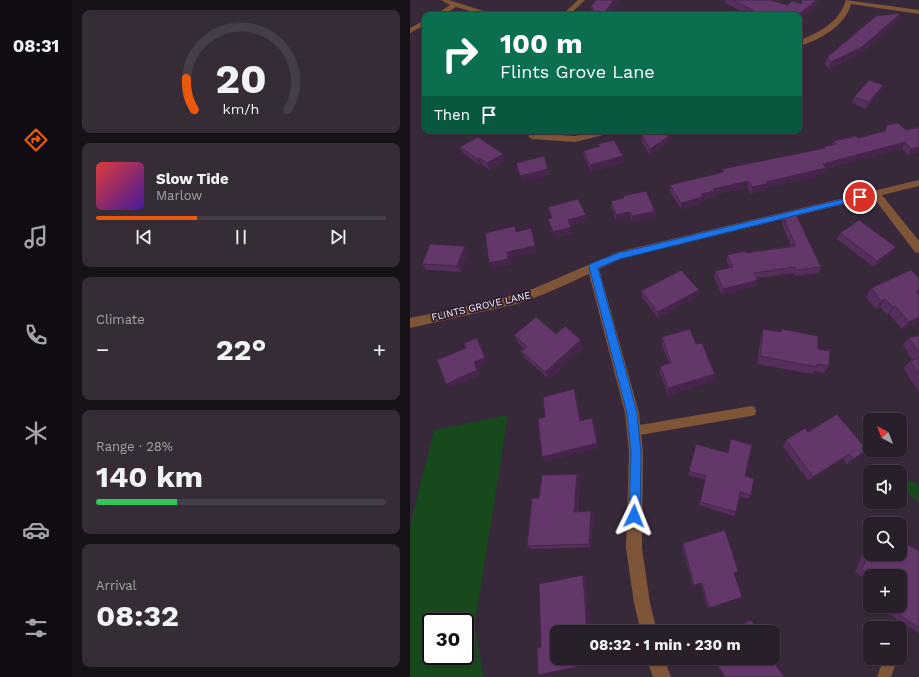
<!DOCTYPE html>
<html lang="en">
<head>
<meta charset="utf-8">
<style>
  :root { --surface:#291f2b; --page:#352c37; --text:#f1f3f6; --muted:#a5a2a9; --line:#453d47; --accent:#ea580c }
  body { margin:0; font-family:"Work Sans",sans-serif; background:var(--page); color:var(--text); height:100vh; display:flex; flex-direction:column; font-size:15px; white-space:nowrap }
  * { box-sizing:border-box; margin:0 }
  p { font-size:13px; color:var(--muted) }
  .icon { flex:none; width:22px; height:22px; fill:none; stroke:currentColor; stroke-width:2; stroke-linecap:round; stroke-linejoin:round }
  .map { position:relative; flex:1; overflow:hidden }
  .drawer { display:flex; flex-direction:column; gap:10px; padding:10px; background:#171118; width:338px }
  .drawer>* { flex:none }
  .banner { position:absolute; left:12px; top:12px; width:380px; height:122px; border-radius:8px; box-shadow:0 1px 3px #0004,0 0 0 1px var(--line); background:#0b6e4f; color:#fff; overflow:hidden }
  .needle { width:26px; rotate:318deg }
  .fabs { position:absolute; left:453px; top:413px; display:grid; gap:8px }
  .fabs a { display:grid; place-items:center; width:44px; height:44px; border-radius:8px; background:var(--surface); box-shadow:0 1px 3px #0004,0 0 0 1px var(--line); font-size:20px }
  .speed { position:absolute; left:12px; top:613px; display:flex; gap:8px; font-size:20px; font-weight:700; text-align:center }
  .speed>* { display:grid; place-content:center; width:52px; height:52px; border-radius:50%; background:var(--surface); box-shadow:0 1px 3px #0004,0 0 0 1px var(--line); line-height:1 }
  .speed .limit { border:2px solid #111; border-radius:6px; background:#fff; color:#111 }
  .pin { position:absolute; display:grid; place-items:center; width:34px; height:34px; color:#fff; margin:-17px; border:2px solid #fff; border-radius:50%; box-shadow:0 1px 4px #0007 }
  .me { position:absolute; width:44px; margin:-22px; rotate:2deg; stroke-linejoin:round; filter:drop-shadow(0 0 3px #0008) }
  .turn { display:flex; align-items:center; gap:14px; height:84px; padding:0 12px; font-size:18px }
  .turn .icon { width:52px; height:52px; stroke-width:2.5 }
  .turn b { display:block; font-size:28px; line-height:34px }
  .then { display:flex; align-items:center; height:38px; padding:0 12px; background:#0003; gap:8px; font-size:15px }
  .big { font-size:30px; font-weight:700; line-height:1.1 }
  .drawer .tile { flex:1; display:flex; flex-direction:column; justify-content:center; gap:6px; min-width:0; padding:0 14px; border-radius:8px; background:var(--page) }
  .drawer .dial { align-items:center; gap:0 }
  .dial svg { height:104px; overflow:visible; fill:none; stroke:var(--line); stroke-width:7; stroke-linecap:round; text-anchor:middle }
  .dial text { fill:var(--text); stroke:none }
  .song { display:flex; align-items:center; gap:12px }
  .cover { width:48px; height:48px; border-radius:6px; background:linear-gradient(135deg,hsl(0 70% 55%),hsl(260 70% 35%)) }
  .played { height:4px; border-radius:2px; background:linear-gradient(90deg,var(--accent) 35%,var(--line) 35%) }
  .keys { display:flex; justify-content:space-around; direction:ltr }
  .heat { display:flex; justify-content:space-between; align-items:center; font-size:22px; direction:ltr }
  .charge { height:6px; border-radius:3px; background:linear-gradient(90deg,#34c759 28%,var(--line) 0) }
  .trip { position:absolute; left:140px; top:625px; width:230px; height:40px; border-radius:8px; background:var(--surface); box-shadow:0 1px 3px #0004,0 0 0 1px var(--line); font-weight:700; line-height:40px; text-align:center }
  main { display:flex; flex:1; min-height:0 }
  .tab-bar { display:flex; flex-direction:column; width:72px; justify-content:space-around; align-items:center; background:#100c11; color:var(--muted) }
  .tab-bar .icon { width:28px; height:28px }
  .tab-bar .selected { color:var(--accent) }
  .tab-bar b { font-size:18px; color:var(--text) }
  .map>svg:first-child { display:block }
</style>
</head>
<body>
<main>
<nav class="tab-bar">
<b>08:31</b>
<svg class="icon selected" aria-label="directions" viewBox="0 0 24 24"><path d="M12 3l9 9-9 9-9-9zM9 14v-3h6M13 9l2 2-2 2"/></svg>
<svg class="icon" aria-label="music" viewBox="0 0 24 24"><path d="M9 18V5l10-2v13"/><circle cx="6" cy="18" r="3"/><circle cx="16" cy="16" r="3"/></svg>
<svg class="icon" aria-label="phone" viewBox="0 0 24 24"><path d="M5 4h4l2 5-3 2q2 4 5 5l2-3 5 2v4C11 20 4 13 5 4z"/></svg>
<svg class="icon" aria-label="climate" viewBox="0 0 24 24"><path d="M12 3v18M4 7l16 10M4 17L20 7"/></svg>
<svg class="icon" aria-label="car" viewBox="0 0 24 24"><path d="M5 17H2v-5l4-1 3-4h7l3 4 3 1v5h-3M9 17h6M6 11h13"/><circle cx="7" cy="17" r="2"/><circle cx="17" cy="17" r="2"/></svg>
<svg class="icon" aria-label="filters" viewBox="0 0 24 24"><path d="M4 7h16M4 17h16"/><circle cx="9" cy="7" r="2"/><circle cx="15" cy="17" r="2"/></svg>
</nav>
<section class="drawer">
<div class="tile dial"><svg viewBox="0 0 100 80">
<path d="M14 69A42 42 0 1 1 86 69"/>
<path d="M14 69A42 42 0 0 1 8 45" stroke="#ea580c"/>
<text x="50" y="56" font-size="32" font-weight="700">20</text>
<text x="50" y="72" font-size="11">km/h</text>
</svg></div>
<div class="tile">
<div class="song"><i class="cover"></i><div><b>Slow Tide</b><p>Marlow</p></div></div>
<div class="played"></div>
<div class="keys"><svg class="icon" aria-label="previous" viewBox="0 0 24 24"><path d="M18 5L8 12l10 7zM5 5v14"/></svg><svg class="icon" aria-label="pause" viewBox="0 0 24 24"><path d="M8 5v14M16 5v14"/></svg><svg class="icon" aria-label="next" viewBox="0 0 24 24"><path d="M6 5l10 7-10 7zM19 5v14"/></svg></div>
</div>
<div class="tile"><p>Climate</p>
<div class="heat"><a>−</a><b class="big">22°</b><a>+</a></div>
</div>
<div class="tile"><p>Range · 28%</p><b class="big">140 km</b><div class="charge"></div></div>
<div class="tile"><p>Arrival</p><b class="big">08:32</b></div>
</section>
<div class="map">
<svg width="509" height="677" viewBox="0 0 509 677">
  <rect width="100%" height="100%" fill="#372939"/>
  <g fill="#17491c" fill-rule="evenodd">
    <path d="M98,415L65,623L73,677H0V525L24,430ZM21,622H55V656H21Z"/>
    <path d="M490,478L509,484V503L490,485Z"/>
  </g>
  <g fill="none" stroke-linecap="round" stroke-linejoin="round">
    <g fill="#7f5538" fill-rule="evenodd">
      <path d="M341,406L345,407L346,411L345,415L341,416L224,436L220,435L218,431L220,427L224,426Z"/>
      <path d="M474,658H488L481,677H467Z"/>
    </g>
    <g fill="#7f5538" fill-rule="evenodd">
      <path d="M31,0H39L86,15H75L46,7L33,15H25L40,5Z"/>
      <path d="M168,0H175L159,15H152Z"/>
      <path d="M436,0L509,10V14L441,4C436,25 409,41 389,46V41C409,32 429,23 436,0Z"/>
      <path d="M15,20V25L0,33V28Z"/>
      <path d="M187,131H202L201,133L165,142L122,139L118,136L122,133L165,136Z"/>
      <path d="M509,180V186L472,195L509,241V253L505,252L463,197L210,259L189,269L229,413L233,453L232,548L240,603L247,632H231L224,603L216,548L219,453L215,413L179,274L137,293L107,304L0,328V318L81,301L118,291L208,252Z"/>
      <path d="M236,658H254L261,677H243Z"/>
    </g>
  </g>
  <g fill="#552f5b">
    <path d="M210,0L198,15H183L182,12L181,6Z"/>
    <path d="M315,0H360L377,5L391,4V0H408L406,6L389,15H338L315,3Z"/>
    <path d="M489,20L450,54L419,69L415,64L417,57Z"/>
    <path d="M473,85L470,92L456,109L442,103L444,97Z"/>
    <path d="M477,125L496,130L509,127V152L498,155L492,149L416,169L414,175L356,188V190L341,194L337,187L304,195L303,197L293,200L292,204L271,209L260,191V185L312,173V169L413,149L414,147L422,145L424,141L448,138L474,132Z"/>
    <path d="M52,131H72L71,134L53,133Z"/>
    <path d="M232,135L259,136V143L240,155L232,142Z"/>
    <path d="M188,144L213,156L214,163L181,172L174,157L173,151L189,147Z"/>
    <path d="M50,147L93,154L95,160L79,170L72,164L70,165L53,153Z"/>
    <path d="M213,196L245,211V217L222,222L221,218L206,221L201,207V201L213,198Z"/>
    <path d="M138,207L177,221L160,226L162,233L145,238L138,219L141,218Z"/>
    <path d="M373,217L411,267L408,273L384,276L383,273L346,278V286L312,295L304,277L305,271L320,267L316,261L317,255L381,246L372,224Z"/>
    <path d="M430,233L486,247L482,253L464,267L427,239Z"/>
    <path d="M55,246L58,252L51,272L16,270L12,264Z"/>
    <path d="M461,288L509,322L492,329L479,314L477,315L470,307L466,309L456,297Z"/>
    <path d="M231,291L288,296L248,318L232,297Z"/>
    <path d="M353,329L370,332L371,329L408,349L419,366L414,373L404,371L403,374L347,364L351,336Z"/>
    <path d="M146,334L174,348L139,379L115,358L111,351L114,349L108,343L104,335Z"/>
    <path d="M509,335V392L493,368L500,361L502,360L493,345L499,338Z"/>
    <path d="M252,337L286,344L304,381L258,395L250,373V366L259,364L252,345Z"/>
    <path d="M398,432L457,450L450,455L437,464L433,459L398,481L373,446L376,440Z"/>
    <path d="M321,439L335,476L341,495L338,499L329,496L326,512L324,516L289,505L295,480L278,475L279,471L317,453Z"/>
    <path d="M167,474L170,478L168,512L181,511L183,515L181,547L121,549L117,546L129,498Z"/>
    <path d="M460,537V554H490V541H491L509,551V633L479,614L482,606H490V576H460V581L445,572L458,538Z"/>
    <path d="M273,543L324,573L299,608H297L291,584L283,586L272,546Z"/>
    <path d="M338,620H341L349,632H324Z"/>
    <path d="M302,658H361L374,677H314Z"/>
  </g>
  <g fill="#45264a">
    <path d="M204,0H210L198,15H193Z"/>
    <path d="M407,0H408L406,6L389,19V15H388Z"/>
    <path d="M491,13L489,20L450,54L419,69L421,62Z"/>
    <path d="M473,85L470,92L456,109L459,102Z"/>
    <path d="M259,136V143L240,155V149Z"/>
    <path d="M495,142L492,149L416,169L414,175L356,188V190L341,194L342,187L356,182L413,164Z"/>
    <path d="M509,147V152L498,155L501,149Z"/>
    <path d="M93,154L95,160L79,170L77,163Z"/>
    <path d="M213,156L214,163L181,172L180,165Z"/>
    <path d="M69,158L72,164L70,165L67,159Z"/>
    <path d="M138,169L140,175L112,182L110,176Z"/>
    <path d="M338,181L337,187L304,195L303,197L293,200L292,204L271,209V203L303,189Z"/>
    <path d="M245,211V217L222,222V216Z"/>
    <path d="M220,212L221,218L206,221V215Z"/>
    <path d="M176,215L177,221L159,226L158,220Z"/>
    <path d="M161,227L162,233L145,238L143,232Z"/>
    <path d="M121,228L123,235L127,252L100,258L101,265L82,269L79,263L97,252Z"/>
    <path d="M55,246L58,252L51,272L47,266Z"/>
    <path d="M486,247L482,253L464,267L467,261Z"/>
    <path d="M348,280L346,286L312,295L313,289Z"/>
    <path d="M289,290L288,296L248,318V312Z"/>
    <path d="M509,290V295L506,292Z"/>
    <path d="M475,299L470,307L466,309L471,301Z"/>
    <path d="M485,306L479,314L477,315L483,307Z"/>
    <path d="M509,317V322L492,329L499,322Z"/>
    <path d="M67,338L70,343L78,363L68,367L71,375L40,388L36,384L64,362Z"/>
    <path d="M171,340L174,348L139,379L135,372Z"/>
    <path d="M305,374L304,381L258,395V388Z"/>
    <path d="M164,389L167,396L172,426L170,421Z"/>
    <path d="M182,418L185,423L189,448L136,462L132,457Z"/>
    <path d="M457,450L450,455L437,464L443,459Z"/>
    <path d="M439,454L433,459L398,481L403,477Z"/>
    <path d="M167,474L170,478L167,515L164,512Z"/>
    <path d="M181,511L183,515L181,547L179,544Z"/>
    <path d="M173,575L176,576L180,632H177Z"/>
    <path d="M179,658H182L183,662L180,664Z"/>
  </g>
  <g fill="#63376a" stroke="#45264a">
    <path d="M186,0H204L193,15H186L181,6Z"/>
    <path d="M323,0H360L377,5L382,1L391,4L392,0H407L388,15H357L346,12Z"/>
    <path d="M491,13L452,47L421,62L417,57L466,16Z"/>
    <path d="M459,80L473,85L459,102L444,97Z"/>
    <path d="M488,123L496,130L509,127V147L501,149L495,142L413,164L416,168L356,182L357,184L342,187L338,181L303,189L304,191L291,194L293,197L271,203L260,185L314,172L312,169L415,148L414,147L426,144L424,141L446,136L448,138L475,131L477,125Z"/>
    <path d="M238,131H251L259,136L240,149L232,135Z"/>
    <path d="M68,137L93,154L77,163L69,158L67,159L50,147Z"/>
    <path d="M204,140L213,156L180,165L173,151L190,146L188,144Z"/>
    <path d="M134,156L138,169L110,176L106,163Z"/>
    <path d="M236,191L245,211L222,216L220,212L206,215L201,201L214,198L213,196Z"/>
    <path d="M168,199L176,215L158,220L161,227L143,232L138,219L142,218L138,207Z"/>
    <path d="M385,212L411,267L386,270L385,267L344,273L348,280L313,289L305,271L323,267L317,255L335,251L336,253L386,246L373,217Z"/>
    <path d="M449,220L486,247L467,261L430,233Z"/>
    <path d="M105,226L106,232L121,228L125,246L97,252L98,259L79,263L75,233Z"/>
    <path d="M20,244L55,246L47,266L12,264Z"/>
    <path d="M271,270L289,290L248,312L231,291Z"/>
    <path d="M501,270L509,278V290L506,292L509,295V317L499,322L485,306L483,307L475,299L471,301L461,288Z"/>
    <path d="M126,317L146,334L155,326L171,340L135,372L111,351L117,347L104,335Z"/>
    <path d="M280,329L286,344L292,343L305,374L258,388L250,366L261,363L252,337Z"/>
    <path d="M353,329L371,332V329L408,336V349L420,351L419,366L407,364V367L350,356Z"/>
    <path d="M509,335V352L499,338Z"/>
    <path d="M67,338L75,358L64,362L67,370L36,384L27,360L56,348L54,343Z"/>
    <path d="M509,358V374L500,361Z"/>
    <path d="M164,389L170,421L182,418L187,443L132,457L128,419L135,417L133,397Z"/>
    <path d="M427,414L457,450L443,459L439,454L403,477L376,440L395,428L398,432Z"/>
    <path d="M321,439L342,445L335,476L344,479L341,495L330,492L326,512L290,502L296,476L279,471L286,444L318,453Z"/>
    <path d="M167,474L164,512L181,511L179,544L117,546L122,498H129L132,475Z"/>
    <path d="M315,530L328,571L324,573L332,597L299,608L292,583L284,585L273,543Z"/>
    <path d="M491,541L509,551V628L488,614L494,596L490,594V576H461L452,570L460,548V554H490V545Z"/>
    <path d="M173,575L177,632H147V658H179L180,664L128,675L127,648L131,647L129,584Z"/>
    <path d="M341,620L349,632H328Z"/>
    <path d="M303,658H361L374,677H315Z"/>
  </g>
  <path fill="#1a73e8" stroke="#114b97" d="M450,195H452V199L210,259L188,268L227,413L231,453L230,516L228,520L224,522L220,520L219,516L221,453L217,413L179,267L180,264L208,253Z"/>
  <g text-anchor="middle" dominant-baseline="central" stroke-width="3.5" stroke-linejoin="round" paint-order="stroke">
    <g font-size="10" fill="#f8effa" stroke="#2d1f2f">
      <text transform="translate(71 306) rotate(-13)">FLINTS GROVE LANE</text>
    </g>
  </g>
</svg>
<div class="fabs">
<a><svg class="needle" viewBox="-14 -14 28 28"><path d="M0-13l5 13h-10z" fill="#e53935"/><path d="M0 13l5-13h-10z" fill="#a5a2a9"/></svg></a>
<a><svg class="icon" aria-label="sound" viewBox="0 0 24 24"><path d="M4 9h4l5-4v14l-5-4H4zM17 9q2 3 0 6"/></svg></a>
<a><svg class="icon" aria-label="search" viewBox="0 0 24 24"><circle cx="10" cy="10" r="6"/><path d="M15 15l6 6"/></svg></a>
<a>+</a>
<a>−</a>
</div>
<div class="speed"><div class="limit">30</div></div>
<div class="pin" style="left:450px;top:197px;background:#d93025"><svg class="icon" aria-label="arrive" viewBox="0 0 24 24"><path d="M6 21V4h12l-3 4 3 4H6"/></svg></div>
<svg class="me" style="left:224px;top:516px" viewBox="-20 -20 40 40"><path d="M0-17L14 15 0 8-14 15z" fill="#1a73e8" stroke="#fff" stroke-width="4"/></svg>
<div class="trip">08:32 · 1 min · 230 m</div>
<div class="banner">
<div class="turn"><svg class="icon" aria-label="right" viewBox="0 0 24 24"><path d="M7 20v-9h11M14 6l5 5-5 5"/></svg><div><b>100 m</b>Flints Grove Lane</div></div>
<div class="then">Then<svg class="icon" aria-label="arrive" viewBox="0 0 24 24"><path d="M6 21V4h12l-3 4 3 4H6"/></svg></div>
</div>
</div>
</main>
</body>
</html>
